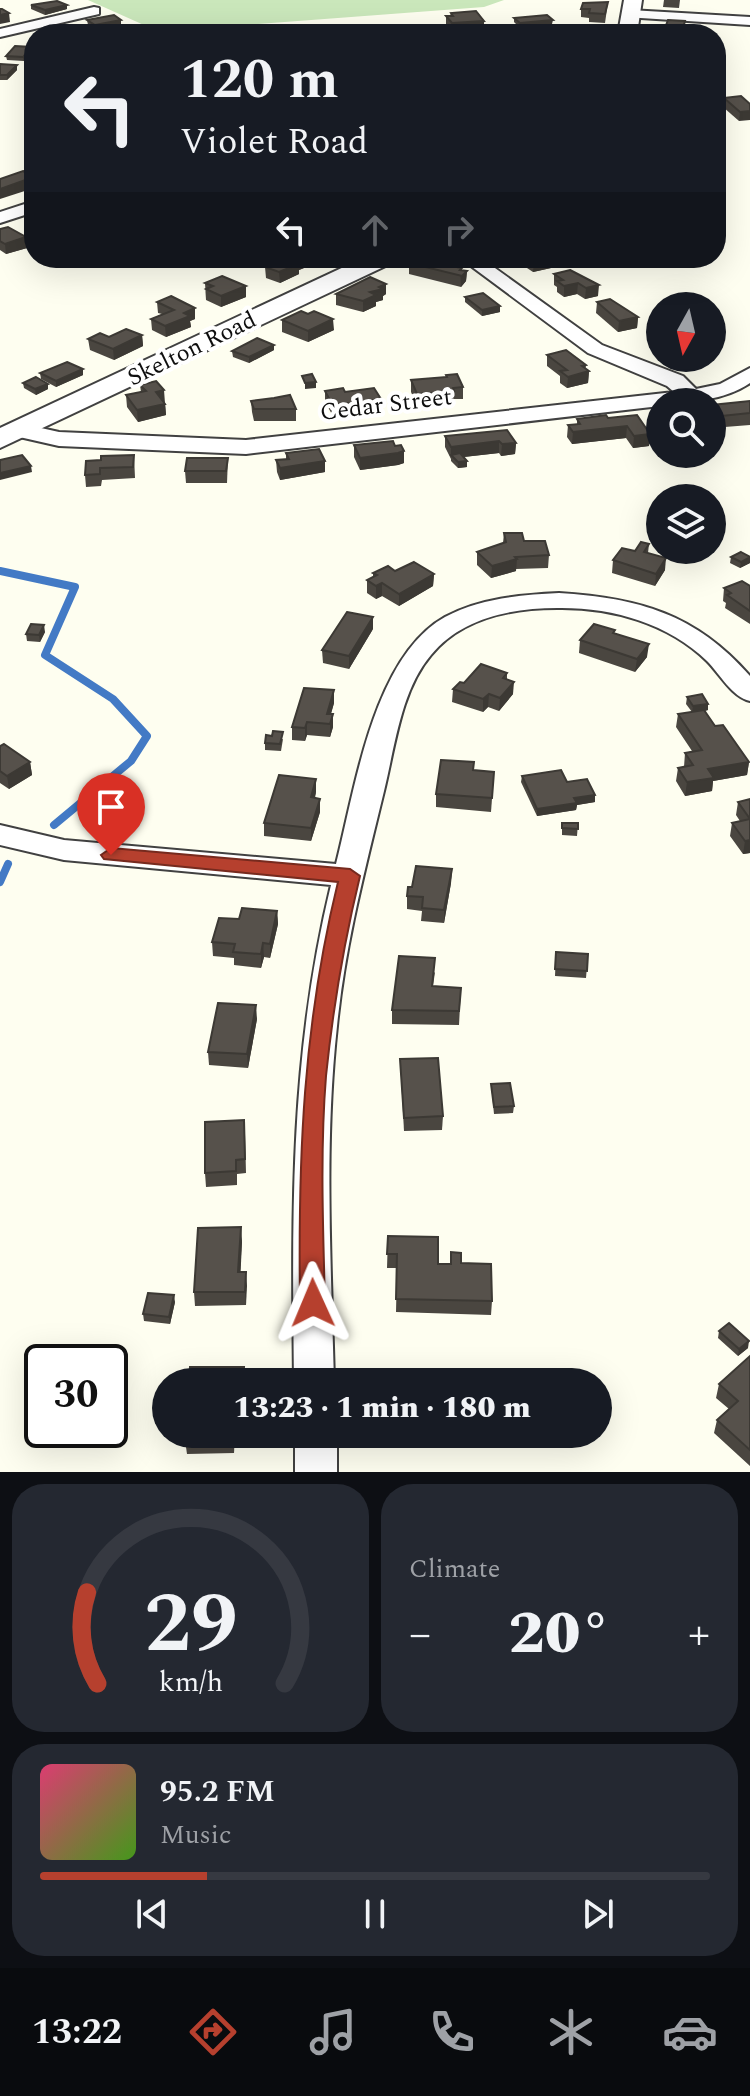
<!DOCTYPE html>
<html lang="en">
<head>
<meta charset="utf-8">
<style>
  :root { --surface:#171b24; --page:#242831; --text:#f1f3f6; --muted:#9ea1a6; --line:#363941; --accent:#b6402e }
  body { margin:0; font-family:Spectral,serif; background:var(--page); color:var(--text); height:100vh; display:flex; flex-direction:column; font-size:30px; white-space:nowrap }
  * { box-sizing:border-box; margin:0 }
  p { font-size:26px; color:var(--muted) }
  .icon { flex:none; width:44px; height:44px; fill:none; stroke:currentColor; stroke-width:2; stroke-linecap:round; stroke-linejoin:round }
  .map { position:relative; height:1472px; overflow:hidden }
  .panel { display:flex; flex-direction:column; gap:12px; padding:12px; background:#0d0f14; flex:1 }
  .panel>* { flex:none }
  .guide { position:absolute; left:24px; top:24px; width:702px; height:244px; border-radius:32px; box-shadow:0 8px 32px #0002; background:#171b24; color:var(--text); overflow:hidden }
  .needle { width:52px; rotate:188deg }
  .fabs { position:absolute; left:646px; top:292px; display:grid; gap:16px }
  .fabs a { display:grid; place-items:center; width:80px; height:80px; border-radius:50%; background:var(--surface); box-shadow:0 8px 32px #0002; font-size:40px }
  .speed { position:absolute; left:24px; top:1344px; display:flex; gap:16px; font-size:40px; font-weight:700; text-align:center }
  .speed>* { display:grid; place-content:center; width:104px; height:104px; border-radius:50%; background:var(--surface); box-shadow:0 8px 32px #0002; line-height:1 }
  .speed .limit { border:4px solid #111; border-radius:12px; background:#fff; color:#111 }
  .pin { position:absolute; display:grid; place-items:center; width:68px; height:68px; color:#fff; margin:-82px -34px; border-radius:50% 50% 50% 0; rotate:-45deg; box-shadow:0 0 8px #0007 }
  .pin .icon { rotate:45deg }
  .me { position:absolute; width:88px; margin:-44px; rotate:359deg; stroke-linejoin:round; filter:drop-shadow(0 0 6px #0008) }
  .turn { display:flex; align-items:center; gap:28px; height:168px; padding:0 24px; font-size:36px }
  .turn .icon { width:104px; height:104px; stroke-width:2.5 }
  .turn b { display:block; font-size:56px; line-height:68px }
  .lanes { display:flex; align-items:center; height:76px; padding:0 24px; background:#0003; justify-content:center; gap:40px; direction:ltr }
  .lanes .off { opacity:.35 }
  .big { font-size:60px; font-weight:800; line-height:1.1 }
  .panel .tile { flex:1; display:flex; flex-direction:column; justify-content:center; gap:12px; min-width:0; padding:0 28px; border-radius:32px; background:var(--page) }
  .panel .dial { align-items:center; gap:0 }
  .dial svg { height:208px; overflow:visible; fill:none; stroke:var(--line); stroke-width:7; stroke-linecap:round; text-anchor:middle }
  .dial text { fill:var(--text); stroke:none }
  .song { display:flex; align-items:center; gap:24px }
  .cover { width:96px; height:96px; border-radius:12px; background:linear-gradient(135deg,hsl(340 70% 55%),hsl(100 70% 35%)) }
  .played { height:8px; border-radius:4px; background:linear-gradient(90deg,var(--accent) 25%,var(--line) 25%) }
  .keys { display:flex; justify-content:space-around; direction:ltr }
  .heat { display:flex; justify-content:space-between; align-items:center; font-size:44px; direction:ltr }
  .panel .tiles { flex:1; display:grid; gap:12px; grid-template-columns:1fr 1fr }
  .tile:last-child { grid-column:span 2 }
  .trip { position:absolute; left:152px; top:1368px; width:460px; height:80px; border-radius:40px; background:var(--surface); box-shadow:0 8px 32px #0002; font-weight:800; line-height:80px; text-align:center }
  .tab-bar { display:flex; height:128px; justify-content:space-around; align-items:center; background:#090b0e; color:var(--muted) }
  .tab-bar .icon { width:56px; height:56px }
  .tab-bar .active { color:var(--accent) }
  .tab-bar b { font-size:36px; color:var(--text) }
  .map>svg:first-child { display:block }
</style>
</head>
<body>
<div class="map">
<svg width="750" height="1472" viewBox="0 0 750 1472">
  <rect width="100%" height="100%" fill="#fefef0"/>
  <path fill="#cae7bb" d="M88,0H504L484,7L258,24L218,34H164Z"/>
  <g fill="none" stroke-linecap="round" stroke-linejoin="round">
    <g stroke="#437ac5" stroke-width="8">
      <path d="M0,571L75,587L45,655L113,699L147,736L131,761L54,825"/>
      <path d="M0,882L8,864"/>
    </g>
    <g stroke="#414141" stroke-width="4">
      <g id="minor">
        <path d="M94,7L99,8V14L0,37V29Z"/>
        <path d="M630,10L750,17V25L625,17V11Z"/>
        <path d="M34,201V212L0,223V212Z"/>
        <path d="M460,258H481L602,345L683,376L696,389L720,384L750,368V383C723,401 692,402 660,402V406L246,454L59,446L15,436L12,431L23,424L59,432L246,440L674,392L667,386L588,353Z"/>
        <path d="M559,593C639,598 696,614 750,676V701C732,697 720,674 707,661C668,623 611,607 557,608C512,608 461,618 431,655C401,690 395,746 384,791C365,869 345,945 337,1026C324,1144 331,1263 334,1382H294C292,1208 290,1055 331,885L64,860L0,845V825L64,840L336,864C355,790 373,657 445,617C480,598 520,595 559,593Z"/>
        <rect x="295" y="1434" width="42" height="38"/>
      </g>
    </g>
    <g stroke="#414141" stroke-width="4">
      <g id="tertiary">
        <path d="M624,0H642L637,34H583L592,28H619Z"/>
        <path d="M363,258H395L392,263L0,448V428Z"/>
      </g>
    </g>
    <use href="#minor" fill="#fff" fill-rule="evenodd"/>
    <use href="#tertiary" fill="#fff" fill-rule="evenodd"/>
  </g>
  <g fill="#4a4640">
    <path d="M664,0H680L679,8L663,7Z"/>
    <path d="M608,2L605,23L589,22V18L581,17V9Z"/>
    <path d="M31,5L67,9L45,15L31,9Z"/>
    <path d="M451,13L484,29L451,32L446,25V16H450Z"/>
    <path d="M514,18L552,24L519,27L514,22Z"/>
    <path d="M87,20H121V24L95,29L88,25Z"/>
    <path d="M684,25L682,34L665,33V28Z"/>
    <path d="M31,47L32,52L24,61L7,60L6,56Z"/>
    <path d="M0,64L17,70L7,80H0Z"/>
    <path d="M724,98L750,104L739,121L723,107Z"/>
    <path d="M0,229L27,248L6,254L0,250Z"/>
    <path d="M512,258H552L551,268L533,272Z"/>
    <path d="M409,263L450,266L462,268V270L467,271L466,281L461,287L409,274Z"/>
    <path d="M309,266L299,270V274L280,283L266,278L265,267Z"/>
    <path d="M570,270L598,296L585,299L577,294L564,297L557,292V287L554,285V274Z"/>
    <path d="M205,283L246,286V297L221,307L206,300Z"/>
    <path d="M386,284V294L383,296V300L376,302V306L363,312L336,305V294Z"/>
    <path d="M465,297L500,306V312L482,316L465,302Z"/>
    <path d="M157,302L195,308V319L190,321L191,327L166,337L152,330L151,319L162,314L158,313Z"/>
    <path d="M597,302L638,317L637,328L618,332L596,313Z"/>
    <path d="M282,320L334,330L308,342L282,332Z"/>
    <path d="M142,335L143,346L114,360L90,350L88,339Z"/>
    <path d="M274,345V350L249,363L233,357L232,351Z"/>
    <path d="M547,355L589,371L588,383L567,388L560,383V376L547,366Z"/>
    <path d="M83,369V375L56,387L41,379L40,373Z"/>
    <path d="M446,375L463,387V399H454V402L417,406L411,392V380L446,377Z"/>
    <path d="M23,383L48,389L36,395L24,388Z"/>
    <path d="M140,385L164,390L166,415L138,422L127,407L126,395L141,392Z"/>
    <path d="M325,391L345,392L381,399V411L351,415L333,416L325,402Z"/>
    <path d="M251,401L296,409V421H254L252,412Z"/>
    <path d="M750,401V425L712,428V405Z"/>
    <path d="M608,418L650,434L649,446L633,448L626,438L572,444L567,437L568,425L577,424V419Z"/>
    <path d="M445,436L516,443L515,454L501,456L499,453L464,457L467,467L458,468L451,461V459L445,447Z"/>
    <path d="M354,445L404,463L398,465L360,470L354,457Z"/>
    <path d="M286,453L325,472L280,480L277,472L276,460L286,459Z"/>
    <path d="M134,455L135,478L102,480L101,486L86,487L85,475L101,460Z"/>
    <path d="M228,458L227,483H186L185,471Z"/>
    <path d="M504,533L524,541L549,555L548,568L516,569V571L491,578L477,565V552L503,543Z"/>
    <path d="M649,544L648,553L665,570L655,586L612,573L613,560Z"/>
    <path d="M731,557L750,563L740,568L730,563Z"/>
    <path d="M395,571L434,574L433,586L399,606L382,596L376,599L367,593V580L373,577V573Z"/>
    <path d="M750,586V624L725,608L726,603L723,601L724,588Z"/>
    <path d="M373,629L349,669L323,663L322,650Z"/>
    <path d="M45,632L40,642L27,641L26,634Z"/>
    <path d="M615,633L647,657L635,672L579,653L580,640Z"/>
    <path d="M507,673V679L513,694L499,711L488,707L483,712L452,702L453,689L464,683Z"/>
    <path d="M334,690V703L331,714H333V727L330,737L307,735L305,741L292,740V727Z"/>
    <path d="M687,697L708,704V710L705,711L715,726L749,762L747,775L713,781L712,791L685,796L676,781L678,768L684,767L685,753L692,751L676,727L678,714L692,712L686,704Z"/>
    <path d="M283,739L281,751L265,750V743Z"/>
    <path d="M0,746L30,762L32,775L9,789L0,783Z"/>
    <path d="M474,770L494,772L491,812L436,807V794Z"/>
    <path d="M522,776L567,782L595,802L577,805L576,810L537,816L521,782Z"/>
    <path d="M316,792L315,798L320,799V812L311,841L264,836V823Z"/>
    <path d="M750,799V853L743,854L730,836L732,823L740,821L736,815L738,802Z"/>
    <path d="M562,823H578L577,836L562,835Z"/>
    <path d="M452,869L451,883L444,923L421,921L422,911L407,909V896L412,887Z"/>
    <path d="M277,911L278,924L270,958L264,957L261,968L234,965V958L213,956L212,942L239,919Z"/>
    <path d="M556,952L588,954L586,978L555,976Z"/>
    <path d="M435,972L433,986L461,988L459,1025L392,1024V1010Z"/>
    <path d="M257,1019L248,1068L209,1065L208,1052Z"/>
    <path d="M400,1059L443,1116L442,1130L404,1131Z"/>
    <path d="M491,1084L514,1106L513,1113L494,1114Z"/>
    <path d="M245,1134L246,1173L237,1174V1185L206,1187L205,1173Z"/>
    <path d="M388,1236L438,1264H451V1252L492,1301L491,1315L396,1312L397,1268H387Z"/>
    <path d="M242,1241L240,1272H246V1305L195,1306L194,1292Z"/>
    <path d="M175,1302L170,1324L144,1321L143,1314Z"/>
    <path d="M719,1331L748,1348L738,1356L718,1338Z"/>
    <path d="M750,1356V1466L714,1433L717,1420L729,1409L716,1398L719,1384Z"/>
    <path d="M235,1434L234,1453L187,1454L185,1440Z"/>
  </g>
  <g fill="#3c3934">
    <path d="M67,5V9L45,15V10Z"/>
    <path d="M9,13L10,22L0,24V15Z"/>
    <path d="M121,20V24L95,29V25Z"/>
    <path d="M553,20L552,24L519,27L520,23Z"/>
    <path d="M484,21V29L451,32L452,23Z"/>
    <path d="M31,47L32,52L24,61L23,57Z"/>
    <path d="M17,65V70L7,80V75Z"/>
    <path d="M750,111V120L739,121L740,112Z"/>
    <path d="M34,177V188L0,199V189Z"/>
    <path d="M26,237L27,248L6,254L5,244Z"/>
    <path d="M303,258H309V266L299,270V274L280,283L279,272L294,262Z"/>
    <path d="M549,258H552L551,268L533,272L534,262Z"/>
    <path d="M462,268V276L467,271L466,281L461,287L460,270Z"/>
    <path d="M578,283L577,294L564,297V286Z"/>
    <path d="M386,284V294L383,296V300L376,302V306L363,312V301L370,292Z"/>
    <path d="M599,285L598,296L585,299L586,288Z"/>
    <path d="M246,286V297L221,307V296Z"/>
    <path d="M500,306V312L482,316V310Z"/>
    <path d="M195,308V319L190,321L191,327L166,337L165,326L184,313Z"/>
    <path d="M638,317L637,328L618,332L619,321Z"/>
    <path d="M333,319L334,330L308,342V331Z"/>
    <path d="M142,335L143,346L114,360L113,349Z"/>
    <path d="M718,342L716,353L712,354V343Z"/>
    <path d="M274,345V350L249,363V357Z"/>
    <path d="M586,365L585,372L589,371L588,383L567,388L568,377L582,366Z"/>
    <path d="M83,369V375L56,387V381Z"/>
    <path d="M316,382V388L305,389V383Z"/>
    <path d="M48,384V389L36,395L35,389Z"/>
    <path d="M164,390V402L156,392Z"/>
    <path d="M381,399V411L351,415V403Z"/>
    <path d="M165,404L166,415L138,422L137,410Z"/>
    <path d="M627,426L626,438L572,444L573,432Z"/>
    <path d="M650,434L649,446L633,448L634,436Z"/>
    <path d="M499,441V453L454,458L451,455V459V447Z"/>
    <path d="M516,443L515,454L501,456L502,444Z"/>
    <path d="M404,451V463L398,465L360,470V458Z"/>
    <path d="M325,461V472L280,480V468Z"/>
    <path d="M467,461V467L458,468V462Z"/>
    <path d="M31,466L32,472L0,480V473Z"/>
    <path d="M750,557V563L740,568L741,562Z"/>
    <path d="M666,558L665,570L655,586L656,574Z"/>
    <path d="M517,559L516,571L491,578L492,566Z"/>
    <path d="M434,574L433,586L399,606V594Z"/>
    <path d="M382,583V596L376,599V586Z"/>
    <path d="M373,617V629L349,669V656Z"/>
    <path d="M44,625L45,632L40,642L39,635Z"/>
    <path d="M649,644L647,657L635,672L637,659Z"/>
    <path d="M514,682L513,694L499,711L500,698Z"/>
    <path d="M334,690V703L328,723L327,714Z"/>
    <path d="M489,694L488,707L483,712V699Z"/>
    <path d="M708,704V710L692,713L693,706Z"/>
    <path d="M333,714V727L330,737V724Z"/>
    <path d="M307,722V735L305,741V728Z"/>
    <path d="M30,762L32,775L9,789L7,776Z"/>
    <path d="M749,762L747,775L713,781L712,791L685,796L687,782L708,769Z"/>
    <path d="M316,779V792L311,811V797Z"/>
    <path d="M595,795V802L577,805L576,810L537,816V809L574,798Z"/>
    <path d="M320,799V812L311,841V828Z"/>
    <path d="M750,840V853L743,854L745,841Z"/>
    <path d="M452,869L451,883L444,923V910Z"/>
    <path d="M277,911L278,924L270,958V944Z"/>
    <path d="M263,943L264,957L261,968V954Z"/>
    <path d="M256,1005L257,1019L248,1068L247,1054Z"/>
    <path d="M241,1227L242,1241L240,1286L238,1272Z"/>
    <path d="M246,1272L247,1286L246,1305L245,1292Z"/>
    <path d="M174,1295L175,1302L170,1324L169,1317Z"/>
    <path d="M749,1341L748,1348L738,1356L739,1349Z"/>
  </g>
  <g fill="#56514b" stroke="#3c3934" stroke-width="2">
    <path d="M57,1L67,5L45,10L31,5Z"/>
    <path d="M608,2L605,14L589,13L590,9H581L583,3Z"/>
    <path d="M0,9H2L9,13L0,15Z"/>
    <path d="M476,11L484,21L452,23L446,16H453L451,13Z"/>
    <path d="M114,15L121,20L95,25L87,20Z"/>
    <path d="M547,15L553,20L520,23L514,18Z"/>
    <path d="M668,20L685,21L682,32L665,28Z"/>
    <path d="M65,27L73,31L58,34H41L38,32Z"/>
    <path d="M404,28L408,33L374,34L371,30Z"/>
    <path d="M305,31L322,34H295Z"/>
    <path d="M15,46L31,47L23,57L6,56Z"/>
    <path d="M0,64L17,65L7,75H0Z"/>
    <path d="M741,96L750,104V111L740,112L724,98Z"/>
    <path d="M23,171L34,177L0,189V179Z"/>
    <path d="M8,227L26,237L5,244L0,241V229Z"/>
    <path d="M285,258H303L294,262L299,264L279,272L265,267Z"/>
    <path d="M415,258H441L451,260L446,265L462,268L460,270L467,271L462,276L409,263Z"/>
    <path d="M528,258H549L534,262Z"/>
    <path d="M570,270L599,285L586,288L578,283L564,286L557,281L563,280L554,274Z"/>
    <path d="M222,276L246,286L221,296L206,289L213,286L205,283Z"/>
    <path d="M370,277L386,284L379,287L383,289L370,292L376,295L363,301L336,294Z"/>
    <path d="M483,293L500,306L482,310L465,297Z"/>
    <path d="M171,296L195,308L184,313L190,316L165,326L151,319L174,310L157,302Z"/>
    <path d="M610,299L638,317L619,321L597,302Z"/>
    <path d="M301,311L308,314L314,311L333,319L308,331L282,320Z"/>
    <path d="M126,329L142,335L113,349L88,339L100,333L109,337Z"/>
    <path d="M712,335L718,342L712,343Z"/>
    <path d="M257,338L274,345L249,357L232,351Z"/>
    <path d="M566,350L586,365L582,366L589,371L568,377L560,371L567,370L547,355Z"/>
    <path d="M67,362L83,369L56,381L40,373Z"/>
    <path d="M312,374L316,382L305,383L302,376Z"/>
    <path d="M457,374L463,387L453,388L454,391L417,394L411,380L447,377L446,375Z"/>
    <path d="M36,377L48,384L35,389L23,383Z"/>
    <path d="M156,381L164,390L156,392L165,404L137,410L126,395L146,391L140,385Z"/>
    <path d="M343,388L345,392L374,388L381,399L351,403L332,404L325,391Z"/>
    <path d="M290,395L296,409H254L251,401L274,398Z"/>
    <path d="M750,401V413L712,417V405Z"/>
    <path d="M606,415L608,418L637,415L650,434L634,436L627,426L573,432L568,425L580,424L577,419Z"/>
    <path d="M507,430L516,443L502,444L499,441L451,447L445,436Z"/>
    <path d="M393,441L395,446L401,445L404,451L398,453L360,458L354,445Z"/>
    <path d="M319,449L325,461L280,468L276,460L289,459L286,453Z"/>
    <path d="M460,453L467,461L458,462L451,455Z"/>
    <path d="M22,455L31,466L0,473V460Z"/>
    <path d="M134,455L133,467L100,468V474L85,475L86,461L101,460V456Z"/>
    <path d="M187,458H228L226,471H185Z"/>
    <path d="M504,533H522L524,541H545L549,555L515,557L517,559L492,566L477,552L506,542Z"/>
    <path d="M641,542L649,544L644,552L666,558L656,574L613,560L622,548L635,551Z"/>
    <path d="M741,552L750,557L741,562L731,557Z"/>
    <path d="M414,562L434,574L399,594L382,583L376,586L367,580L377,575L373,573L388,566L395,571Z"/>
    <path d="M742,581L750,586V611L727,595L731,593L724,588Z"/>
    <path d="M347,612L373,617L349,656L322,650Z"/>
    <path d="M31,624L44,625L39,635L26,634Z"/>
    <path d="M594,624L615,630L613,633L649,644L637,659L580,640Z"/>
    <path d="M481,664L507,673L503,678L514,682L500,698L489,694L483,699L453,689L460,682L464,683Z"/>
    <path d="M304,688L334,690L327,714H333L330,724L307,722L305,728L292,727Z"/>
    <path d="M702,694L708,704L693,706L687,697Z"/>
    <path d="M704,710L715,726L723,725L749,762L708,769L714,778L687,782L678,768L693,765L685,753L702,750L678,714Z"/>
    <path d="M273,731L283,732L280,744L265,743L266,735L272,736Z"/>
    <path d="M4,744L30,762L7,776L0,771V746Z"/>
    <path d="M441,760L474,762L473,770L494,772L492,798L436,794Z"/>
    <path d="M561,770L567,782L587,779L595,795L574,798L577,803L537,809L522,776Z"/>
    <path d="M279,775L316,779L311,797L320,799L311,828L264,823Z"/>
    <path d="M750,799V840L745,841L732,823L750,819L738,802Z"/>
    <path d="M562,823H578V829L562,828Z"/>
    <path d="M416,866L452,869L444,910L422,908L423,897L407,896L408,887H412Z"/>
    <path d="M242,908L277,911L270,944L263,943L261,954L233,952L235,944L212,942L219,918L239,919Z"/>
    <path d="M556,952L588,954L587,971L555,969Z"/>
    <path d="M399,956L435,958L432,986L461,988L459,1011L392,1010Z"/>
    <path d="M218,1003L256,1005L247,1054L208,1052Z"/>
    <path d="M438,1058L443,1116L404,1118L400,1059Z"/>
    <path d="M510,1083L514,1106L494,1107L491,1084Z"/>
    <path d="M244,1120L245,1159L236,1160V1171L205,1173V1122Z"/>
    <path d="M241,1227L238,1272H246L245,1292H194L198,1228Z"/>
    <path d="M388,1236L438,1237V1264H451V1252L461,1253V1263L491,1264L492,1301L396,1299L397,1254H387Z"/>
    <path d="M148,1293L174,1295L169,1317L143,1314Z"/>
    <path d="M729,1323L749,1341L739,1349L719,1331Z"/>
    <path d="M750,1356V1450L717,1420L738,1401L719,1384Z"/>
    <path d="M190,1367H244L243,1382H189Z"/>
    <path d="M186,1434H233V1439L185,1440Z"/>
  </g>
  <path fill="#b6402e" stroke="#762a1e" stroke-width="2" d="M111,848L350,869L360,876C344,942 333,1008 326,1076C320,1151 323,1228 325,1303L322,1311L313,1314L304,1311L300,1303C298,1157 303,1025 338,882L104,859L101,855Z"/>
  <g text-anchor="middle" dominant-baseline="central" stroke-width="8" stroke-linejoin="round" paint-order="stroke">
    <g font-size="24" fill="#0e0e0e" stroke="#fff">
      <text transform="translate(192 349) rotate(-26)">Skelton Road</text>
      <text transform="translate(386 405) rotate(-7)">Cedar Street</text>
    </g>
  </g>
</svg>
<div class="fabs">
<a><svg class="needle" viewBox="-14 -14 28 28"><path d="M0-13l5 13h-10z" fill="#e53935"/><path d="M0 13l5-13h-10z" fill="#9ea1a6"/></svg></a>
<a><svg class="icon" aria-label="search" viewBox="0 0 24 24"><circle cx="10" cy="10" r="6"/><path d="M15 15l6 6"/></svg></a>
<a><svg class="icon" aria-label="layers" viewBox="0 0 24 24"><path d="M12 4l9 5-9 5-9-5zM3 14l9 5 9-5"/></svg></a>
</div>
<div class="speed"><div class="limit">30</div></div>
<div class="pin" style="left:111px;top:855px;background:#d93025"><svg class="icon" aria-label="arrive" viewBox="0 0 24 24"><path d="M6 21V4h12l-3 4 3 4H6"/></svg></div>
<svg class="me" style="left:313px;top:1303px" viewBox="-20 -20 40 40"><path d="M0-17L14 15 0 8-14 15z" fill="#b6402e" stroke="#fff" stroke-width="4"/></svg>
<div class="trip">13:23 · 1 min · 180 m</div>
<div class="guide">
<div class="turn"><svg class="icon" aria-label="left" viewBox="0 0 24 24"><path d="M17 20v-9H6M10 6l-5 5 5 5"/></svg><div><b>120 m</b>Violet Road</div></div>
<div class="lanes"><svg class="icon" aria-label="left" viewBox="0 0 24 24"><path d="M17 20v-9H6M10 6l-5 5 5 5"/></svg><svg class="icon off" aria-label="ahead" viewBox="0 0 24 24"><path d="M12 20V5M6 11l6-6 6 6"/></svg><svg class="icon off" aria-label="right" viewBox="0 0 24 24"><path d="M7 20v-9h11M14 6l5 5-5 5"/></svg></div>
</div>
</div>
<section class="panel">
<div class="tiles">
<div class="tile dial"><svg viewBox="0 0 100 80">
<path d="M14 69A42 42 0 1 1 86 69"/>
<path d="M14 69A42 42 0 0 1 10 34" stroke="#b6402e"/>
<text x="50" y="56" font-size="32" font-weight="700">29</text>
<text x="50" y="72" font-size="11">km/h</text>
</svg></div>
<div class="tile"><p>Climate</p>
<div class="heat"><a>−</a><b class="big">20°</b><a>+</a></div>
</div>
<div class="tile">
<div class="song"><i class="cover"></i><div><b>95.2 FM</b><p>Music</p></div></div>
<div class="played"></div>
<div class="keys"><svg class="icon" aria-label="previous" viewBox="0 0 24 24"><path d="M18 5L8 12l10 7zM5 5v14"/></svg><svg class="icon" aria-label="pause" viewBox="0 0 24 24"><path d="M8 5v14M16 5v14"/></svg><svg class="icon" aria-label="next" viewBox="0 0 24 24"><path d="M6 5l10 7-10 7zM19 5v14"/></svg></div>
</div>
</div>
</section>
<nav class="tab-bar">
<b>13:22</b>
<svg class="icon active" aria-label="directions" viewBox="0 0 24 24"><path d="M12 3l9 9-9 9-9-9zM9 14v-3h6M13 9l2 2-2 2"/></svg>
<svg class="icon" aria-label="music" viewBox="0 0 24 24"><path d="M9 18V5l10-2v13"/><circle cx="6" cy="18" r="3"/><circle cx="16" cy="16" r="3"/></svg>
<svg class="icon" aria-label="phone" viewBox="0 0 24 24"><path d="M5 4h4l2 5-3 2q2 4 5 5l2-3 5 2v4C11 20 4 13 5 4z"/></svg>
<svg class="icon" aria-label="climate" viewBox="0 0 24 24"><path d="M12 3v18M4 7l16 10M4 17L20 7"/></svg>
<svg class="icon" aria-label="car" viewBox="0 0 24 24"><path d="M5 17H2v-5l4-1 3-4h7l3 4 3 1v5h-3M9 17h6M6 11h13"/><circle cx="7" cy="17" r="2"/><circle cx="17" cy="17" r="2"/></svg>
</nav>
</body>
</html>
